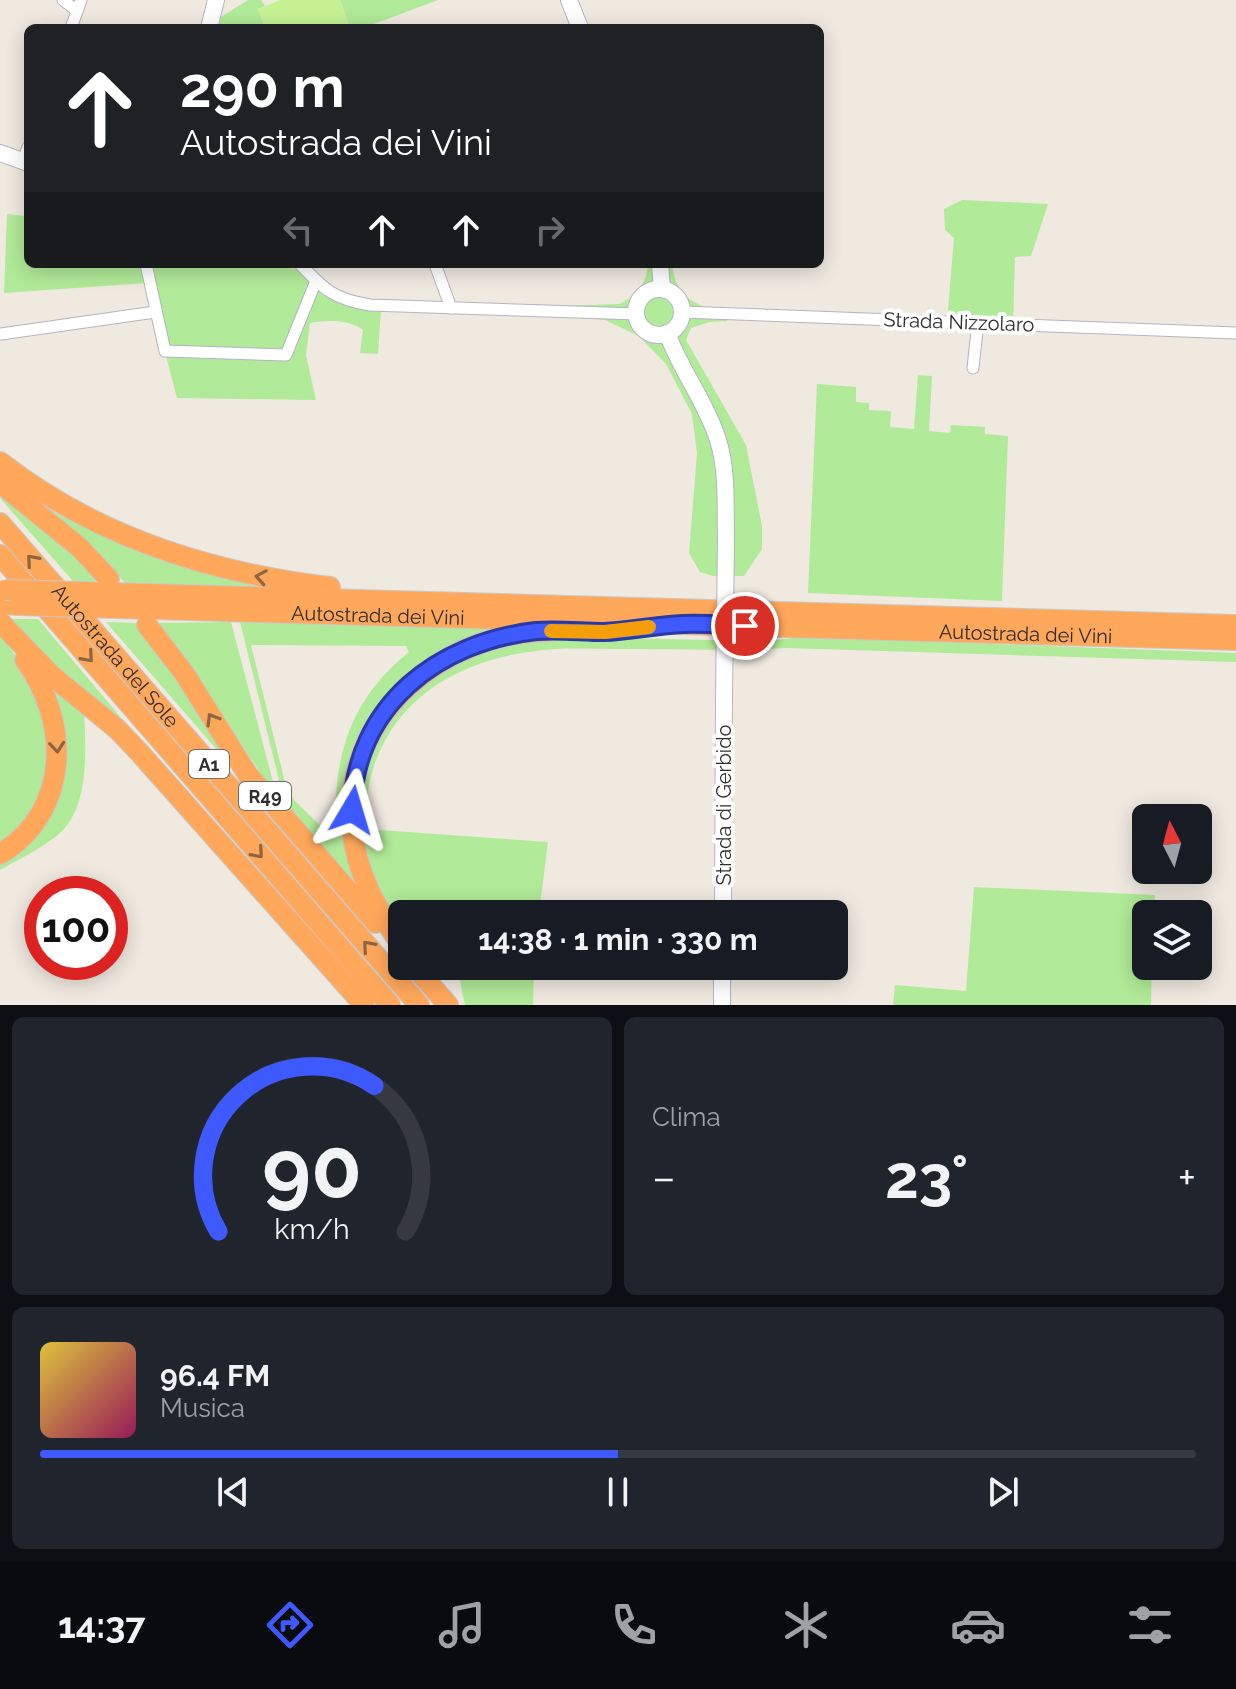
<!DOCTYPE html>
<html lang="it">
<head>
<meta charset="utf-8">
<style>
  :root { --surface:#171b24; --page:#20242c; --text:#f1f3f6; --muted:#9ea1a6; --line:#363941; --accent:#3e5aff }
  body { margin:0; font-family:Raleway,sans-serif; background:var(--page); color:var(--text); height:100vh; display:flex; flex-direction:column; font-size:30px; white-space:nowrap }
  * { box-sizing:border-box; margin:0 }
  p { font-size:26px; color:var(--muted) }
  .icon { flex:none; width:44px; height:44px; fill:none; stroke:currentColor; stroke-width:2; stroke-linecap:round; stroke-linejoin:round }
  .map { position:relative; height:1005px; overflow:hidden }
  .sheet { display:flex; flex-direction:column; gap:12px; padding:12px; background:#0d0f14; flex:1 }
  .sheet>* { flex:none }
  .hud { position:absolute; left:24px; top:24px; width:800px; height:244px; border-radius:12px; box-shadow:0 4px 20px #0003; background:#202124; color:#fff; overflow:hidden }
  .needle { width:52px; rotate:354deg }
  .controls { position:absolute; left:1132px; top:804px; display:grid; gap:16px }
  .controls a { display:grid; place-items:center; width:80px; height:80px; border-radius:12px; background:var(--surface); box-shadow:0 4px 20px #0003; font-size:40px }
  .speed { position:absolute; left:24px; top:876px; display:flex; gap:16px; font-size:40px; font-weight:700; text-align:center }
  .speed>* { display:grid; place-content:center; width:104px; height:104px; border-radius:50%; background:var(--surface); box-shadow:0 4px 20px #0003; line-height:1 }
  .speed .limit { border:12px solid #d22; background:#fff; color:#111 }
  .pin { position:absolute; display:grid; place-items:center; width:68px; height:68px; color:#fff; margin:-34px; border:4px solid #fff; border-radius:50%; box-shadow:0 2px 8px #0007 }
  .me { position:absolute; width:88px; margin:-44px; rotate:7deg; stroke-linejoin:round; filter:drop-shadow(0 0 6px #0008) }
  .turn { display:flex; align-items:center; gap:28px; height:168px; padding:0 24px; font-size:36px }
  .turn .icon { width:104px; height:104px; stroke-width:2.5 }
  .turn b { display:block; font-size:56px; line-height:68px }
  .lanes { display:flex; align-items:center; height:76px; padding:0 24px; background:#0003; justify-content:center; gap:40px; direction:ltr }
  .lanes .off { opacity:.35 }
  .big { font-size:60px; font-weight:700; line-height:1.1 }
  .sheet .tile { flex:1; display:flex; flex-direction:column; justify-content:center; gap:12px; min-width:0; padding:0 28px; border-radius:12px; background:var(--page) }
  .sheet .dial { align-items:center; gap:0 }
  .dial svg { height:208px; overflow:visible; fill:none; stroke:var(--line); stroke-width:7; stroke-linecap:round; text-anchor:middle }
  .dial text { fill:var(--text); stroke:none }
  .song { display:flex; align-items:center; gap:24px }
  .cover { width:96px; height:96px; border-radius:12px; background:linear-gradient(135deg,hsl(50 70% 55%),hsl(330 70% 35%)) }
  .played { height:8px; border-radius:4px; background:linear-gradient(90deg,var(--accent) 50%,var(--line) 50%) }
  .keys { display:flex; justify-content:space-around; direction:ltr }
  .heat { display:flex; justify-content:space-between; align-items:center; font-size:44px; direction:ltr }
  .sheet .tiles { flex:1; display:grid; gap:12px; grid-template-columns:1fr 1fr }
  .tile:last-child { grid-column:span 2 }
  .trip { position:absolute; left:388px; top:900px; width:460px; height:80px; border-radius:12px; background:var(--surface); box-shadow:0 4px 20px #0003; font-weight:700; line-height:80px; text-align:center }
  .tab-bar { display:flex; height:128px; justify-content:space-around; align-items:center; background:#090b0e; color:var(--muted) }
  .tab-bar .icon { width:56px; height:56px }
  .tab-bar .active { color:var(--accent) }
  .tab-bar b { font-size:36px; color:var(--text) }
  .map>svg:first-child { display:block }
</style>
</head>
<body>
<div class="map">
<svg width="1236" height="1005" viewBox="0 0 1236 1005">
  <rect width="100%" height="100%" fill="#f0e9e0"/>
  <g fill="#b1ea98" fill-rule="evenodd">
    <path d="M248,0H261L265,6L258,9L265,28H219L221,17Z"/>
    <path d="M340,0H438L363,28H350Z"/>
    <path d="M962,200L1048,204L1031,256L1015,257L1013,323L947,322L954,238L945,230L944,209Z"/>
    <path d="M7,214L28,216V264H238L298,269L322,291L344,305L381,309L378,354L360,353L363,330C350,319 326,320 310,323L306,355L316,400L177,398L147,283L4,293Z"/>
    <path d="M648,264H672C676,300 696,304 727,315V321L710,322L691,328L686,340L746,445L762,526V549L744,576H713L700,572L689,553L697,453L692,414L666,364L639,336L605,320L463,309L619,304C636,297 647,283 648,264Z"/>
    <path d="M918,375L932,376L929,431L950,433L951,425L985,427V434L1008,436L1002,601L808,593L817,384L856,387V402L869,403V410L891,411L890,427L914,429Z"/>
    <path d="M0,489L103,582L73,581L0,498Z"/>
    <path d="M27,492L114,541L161,560L251,583L252,587L125,583L85,539Z"/>
    <path d="M8,619H38L133,732L61,673Z"/>
    <path d="M106,622L139,623L165,653L245,782Z"/>
    <path d="M231,622L273,782L279,780L240,622L503,629L443,655L359,748L361,894L261,774L182,653L157,623ZM251,645L406,646L409,652C349,700 332,760 336,834L330,835L295,801L286,786Z"/>
    <path d="M0,636L28,671L52,731L40,806L0,846Z"/>
    <path d="M561,637L766,641L803,637L1236,653V662L787,648C730,651 672,649 615,649C589,649 562,647 536,651C464,659 396,695 373,769C367,788 366,809 365,829L548,842L539,914H402V931L378,895L359,835L364,765L394,707L464,655L539,639Z"/>
    <path d="M45,683L84,713C86,748 89,801 64,829C49,845 19,859 0,870V858L57,789Z"/>
    <path d="M974,887L1155,895L1154,914H1146V966H1152L1151,1005H893L895,985L966,991Z"/>
    <path d="M431,966H534L533,1005H465L457,967L437,973Z"/>
  </g>
  <path fill="#c6f294" d="M280,0H340L350,28H265L258,9Z"/>
  <g fill="none" stroke-linecap="round" stroke-linejoin="round">
    <g stroke="#b4b5c2" stroke-width="13">
      <g id="street">
        <path d="M63,0L77,11"/>
        <path d="M71,28L81,0"/>
        <path d="M23,161L28,147"/>
        <path d="M146,264L165,351L286,355L316,281"/>
        <path d="M300,264C325,290 333,299 370,305L637,314"/>
        <path d="M435,264L451,308"/>
        <path d="M682,312L1236,333"/>
        <path d="M1,334L155,312"/>
        <path d="M973,368L978,322"/>
      </g>
    </g>
    <g stroke="#b4b5c2" stroke-width="18">
      <g id="secondary">
        <path d="M569,0L580,28"/>
        <path d="M209,28L216,0"/>
        <path d="M0,153L28,163"/>
        <path d="M660,264L662,289"/>
        <circle cx="659" cy="312" r="23"/>
        <path d="M667,333C681,371 706,402 718,440C728,472 725,507 726,540"/>
        <path d="M723,914L724,697"/>
        <path d="M722,1005V966"/>
      </g>
    </g>
    <g stroke="#c9c9c9" stroke-width="22">
      <g id="highway">
        <path d="M0,462C96,537 211,573 330,587"/>
        <path d="M0,483L79,547L109,579"/>
        <path id="s1" d="M0,523L419,1005"/>
        <path d="M0,555L390,1005"/>
        <path d="M82,592L1236,625"/>
        <path d="M0,604L19,605"/>
        <path id="s2" d="M82,607L1236,640"/>
        <path d="M0,622L51,675L117,729L138,751L364,1005"/>
        <path d="M147,625L184,673L248,775L376,923"/>
        <path d="M0,854C71,811 70,722 25,660"/>
        <path d="M402,946C377,910 356,873 352,828C342,715 442,633 549,631"/>
        <path d="M414,966L448,1005"/>
      </g>
    </g>
    <use href="#street" stroke="#fff" stroke-width="11"/>
    <use href="#secondary" stroke="#fff" stroke-width="16"/>
    <use href="#highway" stroke="#ffa85c" stroke-width="20"/>
    <g stroke="#b4b5c2" stroke-width="18" stroke-linecap="butt">
      <path id="secondary-bridge" d="M724,697L726,540"/>
    </g>
    <g stroke="#c9c9c9" stroke-width="22" stroke-linecap="butt">
      <g id="highway-bridge">
        <path d="M5,590L82,592"/>
        <path d="M19,605L82,607"/>
      </g>
    </g>
    <use href="#secondary-bridge" stroke="#fff" stroke-width="16"/>
    <use href="#highway-bridge" stroke="#ffa85c" stroke-width="20"/>
  </g>
  <defs><path id="oneway-chevron" d="M-2-3.5L2.5 0L-2 3.5" fill="none" stroke-width="1.6" stroke-linecap="round" stroke-linejoin="round" transform="scale(2)"/></defs>
  <g stroke="#8c6543">
    <use href="#oneway-chevron" transform="translate(32 560) rotate(-131)"/>
    <use href="#oneway-chevron" transform="translate(261 577) rotate(-170)"/>
    <use href="#oneway-chevron" transform="translate(88 657) rotate(49)"/>
    <use href="#oneway-chevron" transform="translate(212 719) rotate(-121)"/>
    <use href="#oneway-chevron" transform="translate(57 747) rotate(85)"/>
    <use href="#oneway-chevron" transform="translate(258 853) rotate(49)"/>
    <use href="#oneway-chevron" transform="translate(368 946) rotate(-131)"/>
  </g>
  <g fill="none" stroke-linecap="round" stroke-linejoin="round">
    <g stroke="#283aa6" stroke-width="20">
      <path id="route" d="M352,810C355,705 438,642 536,631C559,629 582,632 604,632C630,631 657,625 683,624C704,623 724,625 745,626"/>
    </g>
    <use href="#route" stroke="#3e5aff" stroke-width="14"/>
    <path stroke="#f59e0b" stroke-width="14" d="M551,631L605,632L649,627"/>
  </g>
  <g text-anchor="middle" dominant-baseline="central" stroke-width="8" stroke-linejoin="round" paint-order="stroke">
    <g fill="#fff" stroke="#6d6d6d" stroke-width="2">
      <rect x="189" y="750" width="40" height="28" rx="6"/>
      <rect x="239" y="782" width="52" height="28" rx="6"/>
    </g>
    <g font-size="18" font-weight="bold" fill="#2e2e2e">
      <text x="209" y="764">A1</text>
      <text x="265" y="796">R49</text>
    </g>
    <g font-size="20" fill="#2e2e2e" stroke="#fff">
      <text transform="translate(959 322) rotate(2)">Strada Nizzolaro</text>
      <text stroke="none"><textPath href="#s2" startOffset="296">Autostrada dei Vini</textPath></text>
      <text stroke="none"><textPath href="#s2" startOffset="944">Autostrada dei Vini</textPath></text>
      <text stroke="none"><textPath href="#s1" startOffset="176">Autostrada del Sole</textPath></text>
      <text transform="translate(724 805) rotate(-90)">Strada di Gerbido</text>
    </g>
  </g>
</svg>
<div class="controls">
<a><svg class="needle" viewBox="-14 -14 28 28"><path d="M0-13l5 13h-10z" fill="#e53935"/><path d="M0 13l5-13h-10z" fill="#9ea1a6"/></svg></a>
<a><svg class="icon" aria-label="layers" viewBox="0 0 24 24"><path d="M12 4l9 5-9 5-9-5zM3 14l9 5 9-5"/></svg></a>
</div>
<div class="speed"><div class="limit">100</div></div>
<div class="pin" style="left:745px;top:626px;background:#d93025"><svg class="icon" aria-label="arrive" viewBox="0 0 24 24"><path d="M6 21V4h12l-3 4 3 4H6"/></svg></div>
<svg class="me" style="left:352px;top:810px" viewBox="-20 -20 40 40"><path d="M0-17L14 15 0 8-14 15z" fill="#3e5aff" stroke="#fff" stroke-width="4"/></svg>
<div class="trip">14:38 · 1 min · 330 m</div>
<div class="hud">
<div class="turn"><svg class="icon" aria-label="ahead" viewBox="0 0 24 24"><path d="M12 20V5M6 11l6-6 6 6"/></svg><div><b>290 m</b>Autostrada dei Vini</div></div>
<div class="lanes"><svg class="icon off" aria-label="left" viewBox="0 0 24 24"><path d="M17 20v-9H6M10 6l-5 5 5 5"/></svg><svg class="icon" aria-label="ahead" viewBox="0 0 24 24"><path d="M12 20V5M6 11l6-6 6 6"/></svg><svg class="icon" aria-label="ahead" viewBox="0 0 24 24"><path d="M12 20V5M6 11l6-6 6 6"/></svg><svg class="icon off" aria-label="right" viewBox="0 0 24 24"><path d="M7 20v-9h11M14 6l5 5-5 5"/></svg></div>
</div>
</div>
<section class="sheet">
<div class="tiles">
<div class="tile dial"><svg viewBox="0 0 100 80">
<path d="M14 69A42 42 0 1 1 86 69"/>
<path d="M14 69A42 42 0 0 1 74 13" stroke="#3e5aff"/>
<text x="50" y="56" font-size="32" font-weight="700">90</text>
<text x="50" y="72" font-size="11">km/h</text>
</svg></div>
<div class="tile"><p>Clima</p>
<div class="heat"><a>−</a><b class="big">23°</b><a>+</a></div>
</div>
<div class="tile">
<div class="song"><i class="cover"></i><div><b>96.4 FM</b><p>Musica</p></div></div>
<div class="played"></div>
<div class="keys"><svg class="icon" aria-label="previous" viewBox="0 0 24 24"><path d="M18 5L8 12l10 7zM5 5v14"/></svg><svg class="icon" aria-label="pause" viewBox="0 0 24 24"><path d="M8 5v14M16 5v14"/></svg><svg class="icon" aria-label="next" viewBox="0 0 24 24"><path d="M6 5l10 7-10 7zM19 5v14"/></svg></div>
</div>
</div>
</section>
<nav class="tab-bar">
<b>14:37</b>
<svg class="icon active" aria-label="directions" viewBox="0 0 24 24"><path d="M12 3l9 9-9 9-9-9zM9 14v-3h6M13 9l2 2-2 2"/></svg>
<svg class="icon" aria-label="music" viewBox="0 0 24 24"><path d="M9 18V5l10-2v13"/><circle cx="6" cy="18" r="3"/><circle cx="16" cy="16" r="3"/></svg>
<svg class="icon" aria-label="phone" viewBox="0 0 24 24"><path d="M5 4h4l2 5-3 2q2 4 5 5l2-3 5 2v4C11 20 4 13 5 4z"/></svg>
<svg class="icon" aria-label="climate" viewBox="0 0 24 24"><path d="M12 3v18M4 7l16 10M4 17L20 7"/></svg>
<svg class="icon" aria-label="car" viewBox="0 0 24 24"><path d="M5 17H2v-5l4-1 3-4h7l3 4 3 1v5h-3M9 17h6M6 11h13"/><circle cx="7" cy="17" r="2"/><circle cx="17" cy="17" r="2"/></svg>
<svg class="icon" aria-label="filters" viewBox="0 0 24 24"><path d="M4 7h16M4 17h16"/><circle cx="9" cy="7" r="2"/><circle cx="15" cy="17" r="2"/></svg>
</nav>
</body>
</html>
